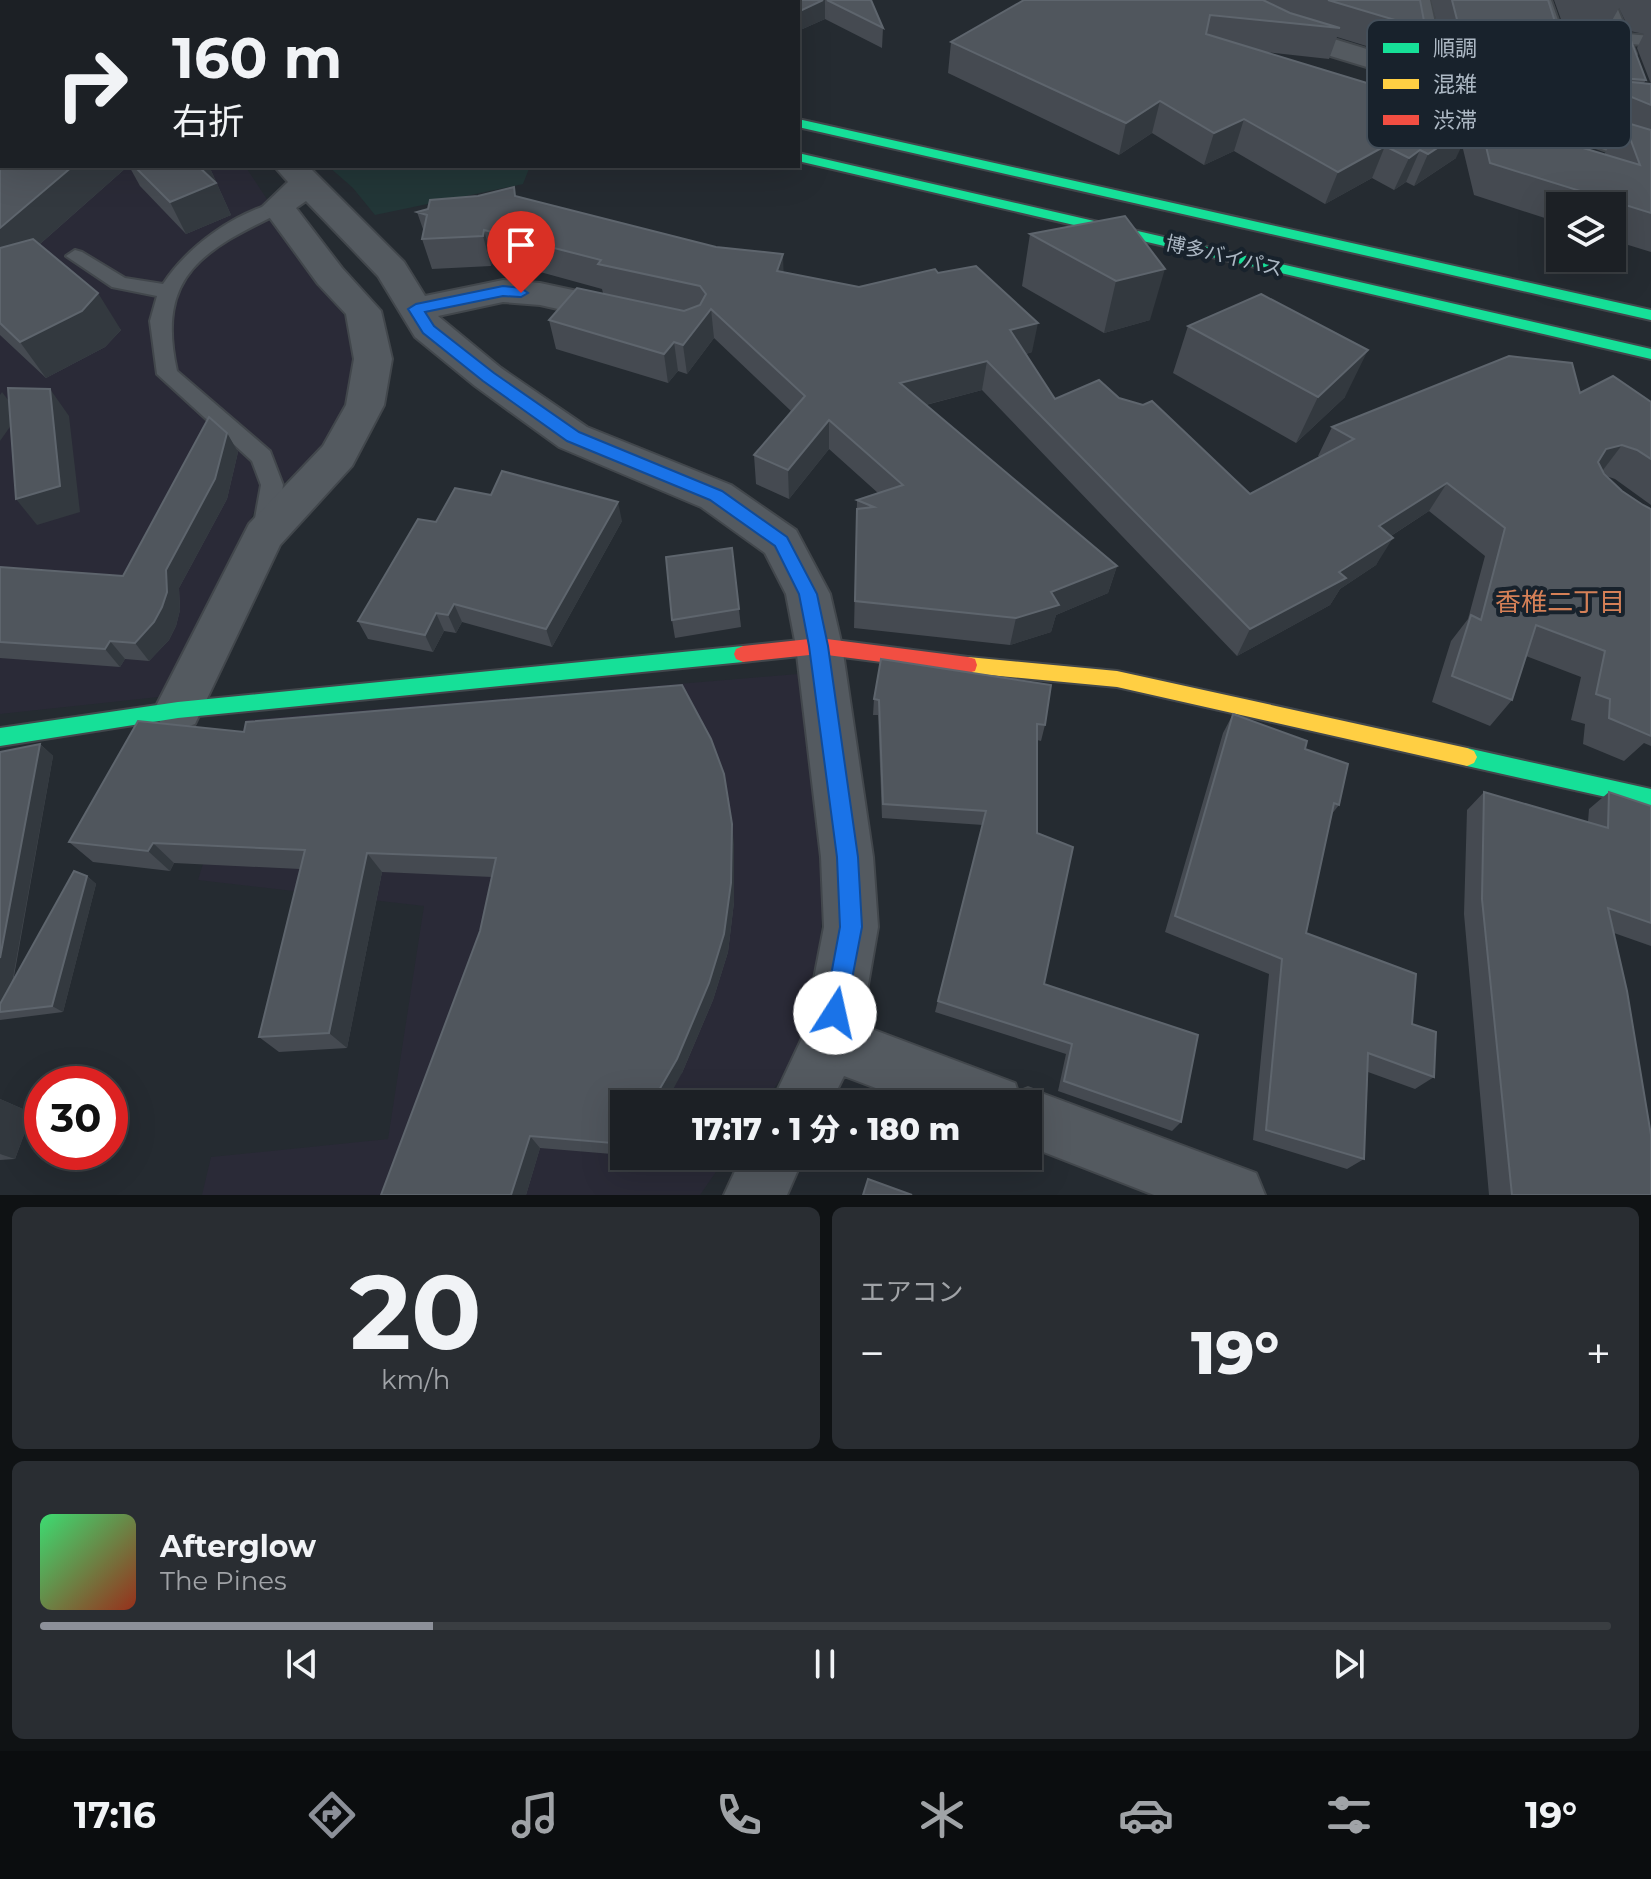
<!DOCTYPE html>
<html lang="ja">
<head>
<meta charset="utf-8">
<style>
  :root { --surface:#1c2025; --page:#292d32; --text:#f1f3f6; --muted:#a0a3a7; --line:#3a3e42; --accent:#8c9099 }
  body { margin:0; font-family:Montserrat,"Noto Sans JP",sans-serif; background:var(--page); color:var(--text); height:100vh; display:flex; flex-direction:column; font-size:30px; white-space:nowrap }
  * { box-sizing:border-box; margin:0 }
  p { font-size:26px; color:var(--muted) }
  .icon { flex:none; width:44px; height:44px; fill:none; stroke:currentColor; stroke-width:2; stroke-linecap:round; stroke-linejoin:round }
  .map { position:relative; height:1195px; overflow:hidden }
  .panel { display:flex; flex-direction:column; gap:12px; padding:12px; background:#0f1214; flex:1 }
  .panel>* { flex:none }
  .top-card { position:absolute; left:0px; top:0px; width:800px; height:168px; box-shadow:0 8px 32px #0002,0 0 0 2px var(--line); background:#1c2025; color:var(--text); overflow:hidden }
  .tools { position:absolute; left:1546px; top:192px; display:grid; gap:16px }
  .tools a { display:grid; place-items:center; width:80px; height:80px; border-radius:0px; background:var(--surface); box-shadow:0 8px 32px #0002,0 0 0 2px var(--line); font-size:40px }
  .speed { position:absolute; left:24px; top:1066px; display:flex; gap:16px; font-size:40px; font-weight:700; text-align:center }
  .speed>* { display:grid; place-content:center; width:104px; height:104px; border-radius:50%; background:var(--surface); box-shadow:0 8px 32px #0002,0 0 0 2px var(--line); line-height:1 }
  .speed .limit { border:12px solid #d22; background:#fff; color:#111 }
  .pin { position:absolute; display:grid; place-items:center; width:68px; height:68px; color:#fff; margin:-82px -34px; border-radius:50% 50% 50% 0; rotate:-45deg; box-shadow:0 0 8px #0007 }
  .pin .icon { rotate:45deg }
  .me { position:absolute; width:88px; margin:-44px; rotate:10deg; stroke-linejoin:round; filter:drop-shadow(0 0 6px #0008) }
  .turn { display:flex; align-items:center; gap:28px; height:168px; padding:0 40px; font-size:36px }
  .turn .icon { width:104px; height:104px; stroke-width:2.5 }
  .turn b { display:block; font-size:56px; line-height:68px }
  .big { font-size:60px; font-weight:800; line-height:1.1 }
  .panel .card { flex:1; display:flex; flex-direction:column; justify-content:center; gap:12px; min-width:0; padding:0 28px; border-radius:12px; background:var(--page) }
  .panel .dial { align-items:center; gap:0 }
  .dial b { font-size:104px; line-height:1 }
  .song { display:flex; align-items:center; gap:24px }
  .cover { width:96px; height:96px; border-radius:12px; background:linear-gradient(135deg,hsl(140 70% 55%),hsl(10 70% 35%)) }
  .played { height:8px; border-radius:4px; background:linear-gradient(90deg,var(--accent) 25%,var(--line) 25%) }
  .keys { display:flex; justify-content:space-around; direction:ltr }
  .heat { display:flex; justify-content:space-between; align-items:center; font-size:44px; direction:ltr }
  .panel .tiles { flex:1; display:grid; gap:12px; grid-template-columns:1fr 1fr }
  .card:last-child { grid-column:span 2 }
  .trip { position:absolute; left:610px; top:1090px; width:432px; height:80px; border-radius:0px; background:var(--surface); box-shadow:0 8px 32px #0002,0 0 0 2px var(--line); font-weight:800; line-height:80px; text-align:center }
  .tabs { display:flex; height:128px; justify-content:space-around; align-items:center; background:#0b0d0f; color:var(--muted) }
  .tabs .icon { width:56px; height:56px }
  .tabs .active { color:var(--accent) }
  .tabs b { font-size:36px; color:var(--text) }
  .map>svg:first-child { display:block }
</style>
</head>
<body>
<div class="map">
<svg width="1651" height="1195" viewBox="0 0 1651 1195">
  <rect width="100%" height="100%" fill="#252b31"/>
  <g fill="#2a2a37">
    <path d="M0,162L2,166H245L349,323L359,378L334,440L256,507L216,600L168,696L0,714Z"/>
    <path d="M809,673L830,839L810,1037L763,1104H624V1156H727L700,1195H202L211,1157L388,1139L424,906L198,880L246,720Z"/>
  </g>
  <path fill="#223637" d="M328,166H530L523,184L375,215L353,188Z"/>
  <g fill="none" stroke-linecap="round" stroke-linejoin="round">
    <g stroke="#42474c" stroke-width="4">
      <g id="lane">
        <path d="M1600,0H1614L1628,34L1651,36V46L1632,44L1636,54L1628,59L1623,57L1616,43L1548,37L1540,32L1548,27L1612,33Z"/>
        <path d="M1571,97L1651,104V114L1565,105V99Z"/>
        <path d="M278,202L284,203L287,207L284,211C206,249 155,273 177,371L270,451L283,485L276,535L272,541L264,544L256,541L252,535L261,485L252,461L157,374L150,321L157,296L112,287L66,256L75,250L82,252L125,278L163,284C188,246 234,213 278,202Z"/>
      </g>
    </g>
    <g stroke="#42474c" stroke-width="4">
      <g id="street">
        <path d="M1208,0H1242L1301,29L1416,64L1404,0H1430L1446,73L1561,114L1525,0H1551L1592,118L1588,124L1651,147V167L1423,84L1281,41L1211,6Z"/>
        <path d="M274,166H308L404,262L425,296L503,280L540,283L638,304L643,312L638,320L625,324L540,305L503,302L438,316L501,368L587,427L731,485L796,530L830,594L842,646L873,857L878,927L861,1025L1015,1083L1018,1092L1028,1088L1256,1173L1265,1195H1154L1028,1146V1104H918L844,1076L830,1104H771L803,1036L824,927L821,857L796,646L786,594L765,553L701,507L559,447L475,386L415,337L378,276L306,201L296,208L342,268L381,311L392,359L384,405L352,466L280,545L195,724L178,730L161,724L154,710L249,524L323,446L346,405L354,359L346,314L318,284L262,207L288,182Z"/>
        <path d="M742,1156H804L787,1195H724Z"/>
      </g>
    </g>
    <g stroke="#42474c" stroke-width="4">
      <g id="fast">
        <path d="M106,0H127L129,2H108Z"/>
        <path d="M242,0H261L263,2H244Z"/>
        <path d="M798,119L1651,310V320L798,127Z"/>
        <path d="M798,153L1651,349V359L798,161Z"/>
        <path d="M743,646L750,649L752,654L750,659L743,662L178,718L0,746V728L178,702Z"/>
        <path d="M1467,748L1651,789V807L1467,766L1460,763L1457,757L1460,751Z"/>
      </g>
    </g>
    <g stroke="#42474c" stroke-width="4">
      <path id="slow" d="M968,657L1117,671L1467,748L1474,751L1477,757L1474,763L1467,766L1117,687L968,673L961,671L959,665L961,659Z"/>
    </g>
    <g stroke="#42474c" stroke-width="4">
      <path id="jam" d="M819,638L968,657L975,659L977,665L975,671L968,673L819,654L743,662L736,659L734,654L736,649L743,646Z"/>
    </g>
    <use href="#lane" fill="#545a60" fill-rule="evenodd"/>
    <use href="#street" fill="#545a60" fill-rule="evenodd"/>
    <use href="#fast" fill="#16e098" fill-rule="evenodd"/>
    <use href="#slow" fill="#ffcf43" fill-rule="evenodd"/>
    <use href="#jam" fill="#f24e42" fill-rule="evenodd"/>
  </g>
  <g fill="#454a51" fill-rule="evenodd">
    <path d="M607,0H871L883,28L882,48L825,19L798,31V2H610Z"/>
    <path d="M1024,0H1420L1411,52L1402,57L1337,37L1329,59L1266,52L1456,158L1414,186L1406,182L1394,190L1372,178L1325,204L1234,151L1204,165L1152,133L1119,155L948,73L951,42Z"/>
    <path d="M1431,0H1548L1572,75L1555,106L1505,91L1501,76L1449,71Z"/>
    <path d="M1554,0H1651V252L1612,240V206H1560V223L1474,195L1463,149L1479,117L1605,155V153L1618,131L1594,121L1593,112L1602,97L1587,95L1569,42L1576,27L1563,25ZM1619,8L1630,31L1644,34L1637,48L1651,84L1644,83L1646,80L1610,24Z"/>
    <path d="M0,33L2,166H128L40,244L121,330L105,347L46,378L0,335Z"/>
    <path d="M129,166H209L231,215L186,234L140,186Z"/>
    <path d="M478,196H516L784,272L859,287L938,273L1032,352L1026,354L1055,399L1119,398L1250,494L1320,457L1318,456L1332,427L1580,393L1651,402V505L1615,479L1606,476L1622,491L1643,505L1651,509V746L1644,743L1624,761L1583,744L1585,724L1571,720L1581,677L1526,656L1512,700L1490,726L1432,702L1451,641L1468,619L1485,556L1429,511L1391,536L1376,565L1340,589L1330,605L1237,656L982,390L926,405L1117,566L1108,593L1056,615L1051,632L1010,645L854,628L857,500L878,493L829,449L789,499L756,484L754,455L791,411L714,338L687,374L678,371L668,383L556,349L549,320L603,293L602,289L522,267V264H512L492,259L491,266L432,269L422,239L424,232L417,212Z"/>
    <path d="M1125,216L1150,320L1104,333L1022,286L1030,234Z"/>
    <path d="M1188,326L1345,397L1296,443L1173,373Z"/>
    <path d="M227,433L238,452L227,499L179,588L180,610L176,626L169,640L149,661L125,659L120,667L0,658V567L123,576Z"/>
    <path d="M622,521L552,647L462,622L456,633L444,631L433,652L368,639L358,621L436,522Z"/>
    <path d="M732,548L741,627L675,638L672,620Z"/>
    <path d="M874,699L1045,725L1041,741L1037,740V833L1044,984L1181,1122L1172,1131L1058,1091L1066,1054L935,1012L983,825L882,818L878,715H873Z"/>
    <path d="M1233,714L1305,749L1339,805L1331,815L1306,933L1412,1024L1434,1077L1415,1089L1368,1072L1364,1159L1347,1169L1253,1140L1269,974L1165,932L1223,733Z"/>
    <path d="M40,744L53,756L13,982L87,876L96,884L63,1012L0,1020V752Z"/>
    <path d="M1484,792L1588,822L1589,809L1609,792L1651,806V946L1614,933L1651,1195H1489L1464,914L1467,810Z"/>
    <path d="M69,842L734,844V902L728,952L713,1000L682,1073L624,1104V1155L540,1148L526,1195L480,931L492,877L382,872L347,1048L279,1052L259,1037L300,869L174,863L170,871L93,862Z"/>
    <path d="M0,1099L32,1113L15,1159L0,1160Z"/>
  </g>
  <g fill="#33393f">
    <path d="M823,0H825V19L798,31V12Z"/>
    <path d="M1424,21L1411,52L1402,57L1415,26Z"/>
    <path d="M1160,101L1152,133L1119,155L1126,123Z"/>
    <path d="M1244,119L1234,151L1204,165L1214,133Z"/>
    <path d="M1471,126L1456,158L1414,186L1428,154Z"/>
    <path d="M1385,146L1372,178L1325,204L1338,172Z"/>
    <path d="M1420,150L1406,182L1394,190L1409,158Z"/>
    <path d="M73,166H128L6,274L0,266V228Z"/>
    <path d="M196,166H209L231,215L186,234L170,202Z"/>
    <path d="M484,230L492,259L491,266L483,236Z"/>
    <path d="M783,254L784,284L777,271Z"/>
    <path d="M1165,269L1150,320L1104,333L1116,281Z"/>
    <path d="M98,293L121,330L105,347L46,378L20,342Z"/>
    <path d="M711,309L714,338L687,374L683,345Z"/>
    <path d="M1038,323L1032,352L1005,360L1010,330Z"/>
    <path d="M674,342L678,371L668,383L664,354Z"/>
    <path d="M1368,350L1345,397L1296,443L1318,397Z"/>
    <path d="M987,361L982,390L898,412L900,383Z"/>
    <path d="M50,389L69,416L80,512L37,525L16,499Z"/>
    <path d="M2,392L19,414L0,441V395Z"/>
    <path d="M829,420V449L789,499L788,470Z"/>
    <path d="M227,433L238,452L227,499L179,588L180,610L176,626L169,640L149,661L135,643L166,570Z"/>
    <path d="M1622,445L1600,474L1584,478L1606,449Z"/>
    <path d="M1447,483L1429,511L1363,554L1379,526Z"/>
    <path d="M618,502L622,521L552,647L546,629Z"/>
    <path d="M1393,538L1376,565L1340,589L1330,605L1237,656L1250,629Z"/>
    <path d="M1117,566L1108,593L1056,615L1051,632L1010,645L1016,618L1051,592Z"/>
    <path d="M454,604L462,622L456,633L448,615Z"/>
    <path d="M436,613L444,631L433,652L425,635Z"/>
    <path d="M110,641L125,659L120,667L105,649Z"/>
    <path d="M40,744L53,756L7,1011L0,1012V958Z"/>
    <path d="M732,824L734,844V902L728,952L713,1000L682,1073L665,1104H651Z"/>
    <path d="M153,843L174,863L170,871L148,851Z"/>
    <path d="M367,853L382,872L347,1048L329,1033Z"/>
    <path d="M87,876L96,884L63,1012L52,1006Z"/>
    <path d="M0,1099L32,1113L15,1159L0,1154Z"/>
    <path d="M530,1136L540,1148L526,1195H511Z"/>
  </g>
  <g fill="#50565d" stroke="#5e656d" stroke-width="2">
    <path d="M623,0H823L798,12V2H626Z"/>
    <path d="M827,0H871L883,28Z"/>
    <path d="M1024,0H1263L1290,13L1340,28L1210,15L1206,34L1403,94L1471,126L1428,154L1420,150L1409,158L1385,146L1338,172L1244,119L1214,133L1160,101L1126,123L951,42Z"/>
    <path d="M1328,0H1420L1424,21L1415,26Z"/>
    <path d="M1452,0H1548L1572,75L1521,60L1516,44L1462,39Z"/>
    <path d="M1579,22L1625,25L1646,80L1598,76Z"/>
    <path d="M0,33L2,34V166H73L0,228Z"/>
    <path d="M1611,80L1651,84V105L1612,89Z"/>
    <path d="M1479,117L1640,165L1624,122L1651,130V213L1490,163Z"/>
    <path d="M134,166H198L216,183L170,202Z"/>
    <path d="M514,187L515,196L716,247L783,254L777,271L859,287L935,269L938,273L976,266L1038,323L1010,330L1055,399L1099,380L1119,398L1143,405L1152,401L1250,494L1354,439L1332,427L1509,356L1572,363L1580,393L1613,376L1651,402V459L1637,450L1622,445L1606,449L1598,462L1604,474L1622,491L1643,505L1651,509V736L1609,718L1610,699L1596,694L1605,651L1536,625L1512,700L1452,676L1471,615L1481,620L1505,528L1447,483L1379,526L1393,538L1339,572L1346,578L1250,629L987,361L900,383L1117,566L1051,592L1059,605L1016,618L855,601L857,509L874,507L857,500L903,485L829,420L788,470L754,455L805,396L711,309L683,345L674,342L664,354L549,320L577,288L684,311L700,305L706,294L700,286L598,264L601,260L515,238L521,234L504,235L484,230L483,236L422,239L427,215L417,212L428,209L430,200L478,196Z"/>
    <path d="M1125,216L1165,269L1116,281L1030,234Z"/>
    <path d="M33,239L98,293L82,311L20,342L0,323V248Z"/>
    <path d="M1261,294L1368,350L1318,397L1188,326Z"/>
    <path d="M8,388L50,389L60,486L16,499Z"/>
    <path d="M209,417L227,433L215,479L166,570L167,592L162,607L154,622L135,643L110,641L105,649L0,642V567L123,576Z"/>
    <path d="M502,471L618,502L546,629L454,604L448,615L436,613L425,635L358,621L418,519L436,522L455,488L491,495Z"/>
    <path d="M732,548L739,609L672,620L666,557Z"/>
    <path d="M881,659L1051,685L1045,725L1037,724V833L1073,847L1044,984L1198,1035L1181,1122L1064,1081L1072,1044L938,1001L986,811L883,804L879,700L874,699Z"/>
    <path d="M682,685L711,739L724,774L732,824L731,883L724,934L709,983L677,1059L651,1104H624V1144L530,1136L511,1195H381L480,931L496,858L367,853L329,1033L259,1037L305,850L153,843L148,851L69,842L138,721L244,732L246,722Z"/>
    <path d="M1233,714L1307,741L1305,749L1348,764L1339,805L1334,803L1306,933L1416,974L1412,1024L1436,1032L1434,1077L1368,1053L1364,1159L1266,1130L1282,959L1175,916Z"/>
    <path d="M40,744L0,958V752Z"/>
    <path d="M1484,792L1608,828L1609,792L1651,806V923L1608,908L1627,991L1651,1135V1195H1512L1482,899Z"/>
    <path d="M74,871L87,876L52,1006L0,1012V1004Z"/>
    <path d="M868,1179L912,1195H863Z"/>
  </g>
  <path fill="#1a73e8" stroke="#114b97" stroke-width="2" d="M503,286L521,288L528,293L521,297L503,296L425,312L434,326L494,373L579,432L722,491L787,537L817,594L828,646L858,857L862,927L844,1021L835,1024L827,1021L824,1013L840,927L837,857L809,646L799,594L775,546L710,500L567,441L483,381L423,333L408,309L416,304Z"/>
  <g text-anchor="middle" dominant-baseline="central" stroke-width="8" stroke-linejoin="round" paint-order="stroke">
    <g font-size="20" fill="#acb8c4" stroke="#18222c">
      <text transform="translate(1224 256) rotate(13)">博多バイパス</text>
    </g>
    <g font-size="26" fill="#d58057" stroke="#18222c">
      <text x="1560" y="602">香椎二丁目</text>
    </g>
  </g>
  <rect x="1367" y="20" width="264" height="128" rx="12" fill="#18222c" stroke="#444f5a" stroke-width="2"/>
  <rect x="1383" y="43" width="36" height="10" fill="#16e098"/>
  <rect x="1383" y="79" width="36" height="10" fill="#ffcf43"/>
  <rect x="1383" y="115" width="36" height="10" fill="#f24e42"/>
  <g font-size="22" fill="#acb8c4">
    <text x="1433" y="56">順調</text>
    <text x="1433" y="92">混雑</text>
    <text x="1433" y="128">渋滞</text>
  </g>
</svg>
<div class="tools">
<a><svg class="icon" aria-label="layers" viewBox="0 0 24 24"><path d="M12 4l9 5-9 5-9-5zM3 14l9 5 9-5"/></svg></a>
</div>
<div class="speed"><div class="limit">30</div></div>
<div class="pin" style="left:521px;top:293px;background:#d93025"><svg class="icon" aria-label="arrive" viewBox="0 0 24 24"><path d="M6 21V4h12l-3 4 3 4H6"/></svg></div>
<svg class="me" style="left:835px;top:1013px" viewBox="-20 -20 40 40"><circle r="19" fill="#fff"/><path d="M0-13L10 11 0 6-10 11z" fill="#1a73e8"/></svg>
<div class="trip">17:17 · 1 分 · 180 m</div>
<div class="top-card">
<div class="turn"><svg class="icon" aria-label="right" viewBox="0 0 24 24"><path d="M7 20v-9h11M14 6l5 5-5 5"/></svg><div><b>160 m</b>右折</div></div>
</div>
</div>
<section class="panel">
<div class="tiles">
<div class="card dial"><b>20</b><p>km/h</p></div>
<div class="card"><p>エアコン</p>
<div class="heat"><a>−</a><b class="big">19°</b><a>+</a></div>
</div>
<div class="card">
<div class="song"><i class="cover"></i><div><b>Afterglow</b><p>The Pines</p></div></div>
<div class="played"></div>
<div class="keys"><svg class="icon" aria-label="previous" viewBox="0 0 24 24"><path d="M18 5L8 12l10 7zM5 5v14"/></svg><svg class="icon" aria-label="pause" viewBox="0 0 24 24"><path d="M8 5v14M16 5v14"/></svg><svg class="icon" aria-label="next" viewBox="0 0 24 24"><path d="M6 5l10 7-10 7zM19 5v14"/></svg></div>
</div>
</div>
</section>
<nav class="tabs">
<b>17:16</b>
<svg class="icon active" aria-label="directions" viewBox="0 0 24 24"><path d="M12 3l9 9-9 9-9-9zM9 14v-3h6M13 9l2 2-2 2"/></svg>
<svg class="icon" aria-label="music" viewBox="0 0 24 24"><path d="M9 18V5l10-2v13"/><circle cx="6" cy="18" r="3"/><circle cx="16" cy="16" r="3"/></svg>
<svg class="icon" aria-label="phone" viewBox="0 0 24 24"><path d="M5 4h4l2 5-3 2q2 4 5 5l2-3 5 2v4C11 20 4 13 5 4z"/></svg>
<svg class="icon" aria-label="climate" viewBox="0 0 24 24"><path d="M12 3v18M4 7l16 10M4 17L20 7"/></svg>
<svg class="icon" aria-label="car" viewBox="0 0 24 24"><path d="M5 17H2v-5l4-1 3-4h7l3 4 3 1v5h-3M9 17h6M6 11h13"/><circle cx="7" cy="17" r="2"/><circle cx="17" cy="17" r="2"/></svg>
<svg class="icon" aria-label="filters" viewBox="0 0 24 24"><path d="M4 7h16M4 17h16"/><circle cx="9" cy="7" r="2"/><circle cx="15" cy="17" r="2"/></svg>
<b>19°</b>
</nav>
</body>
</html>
